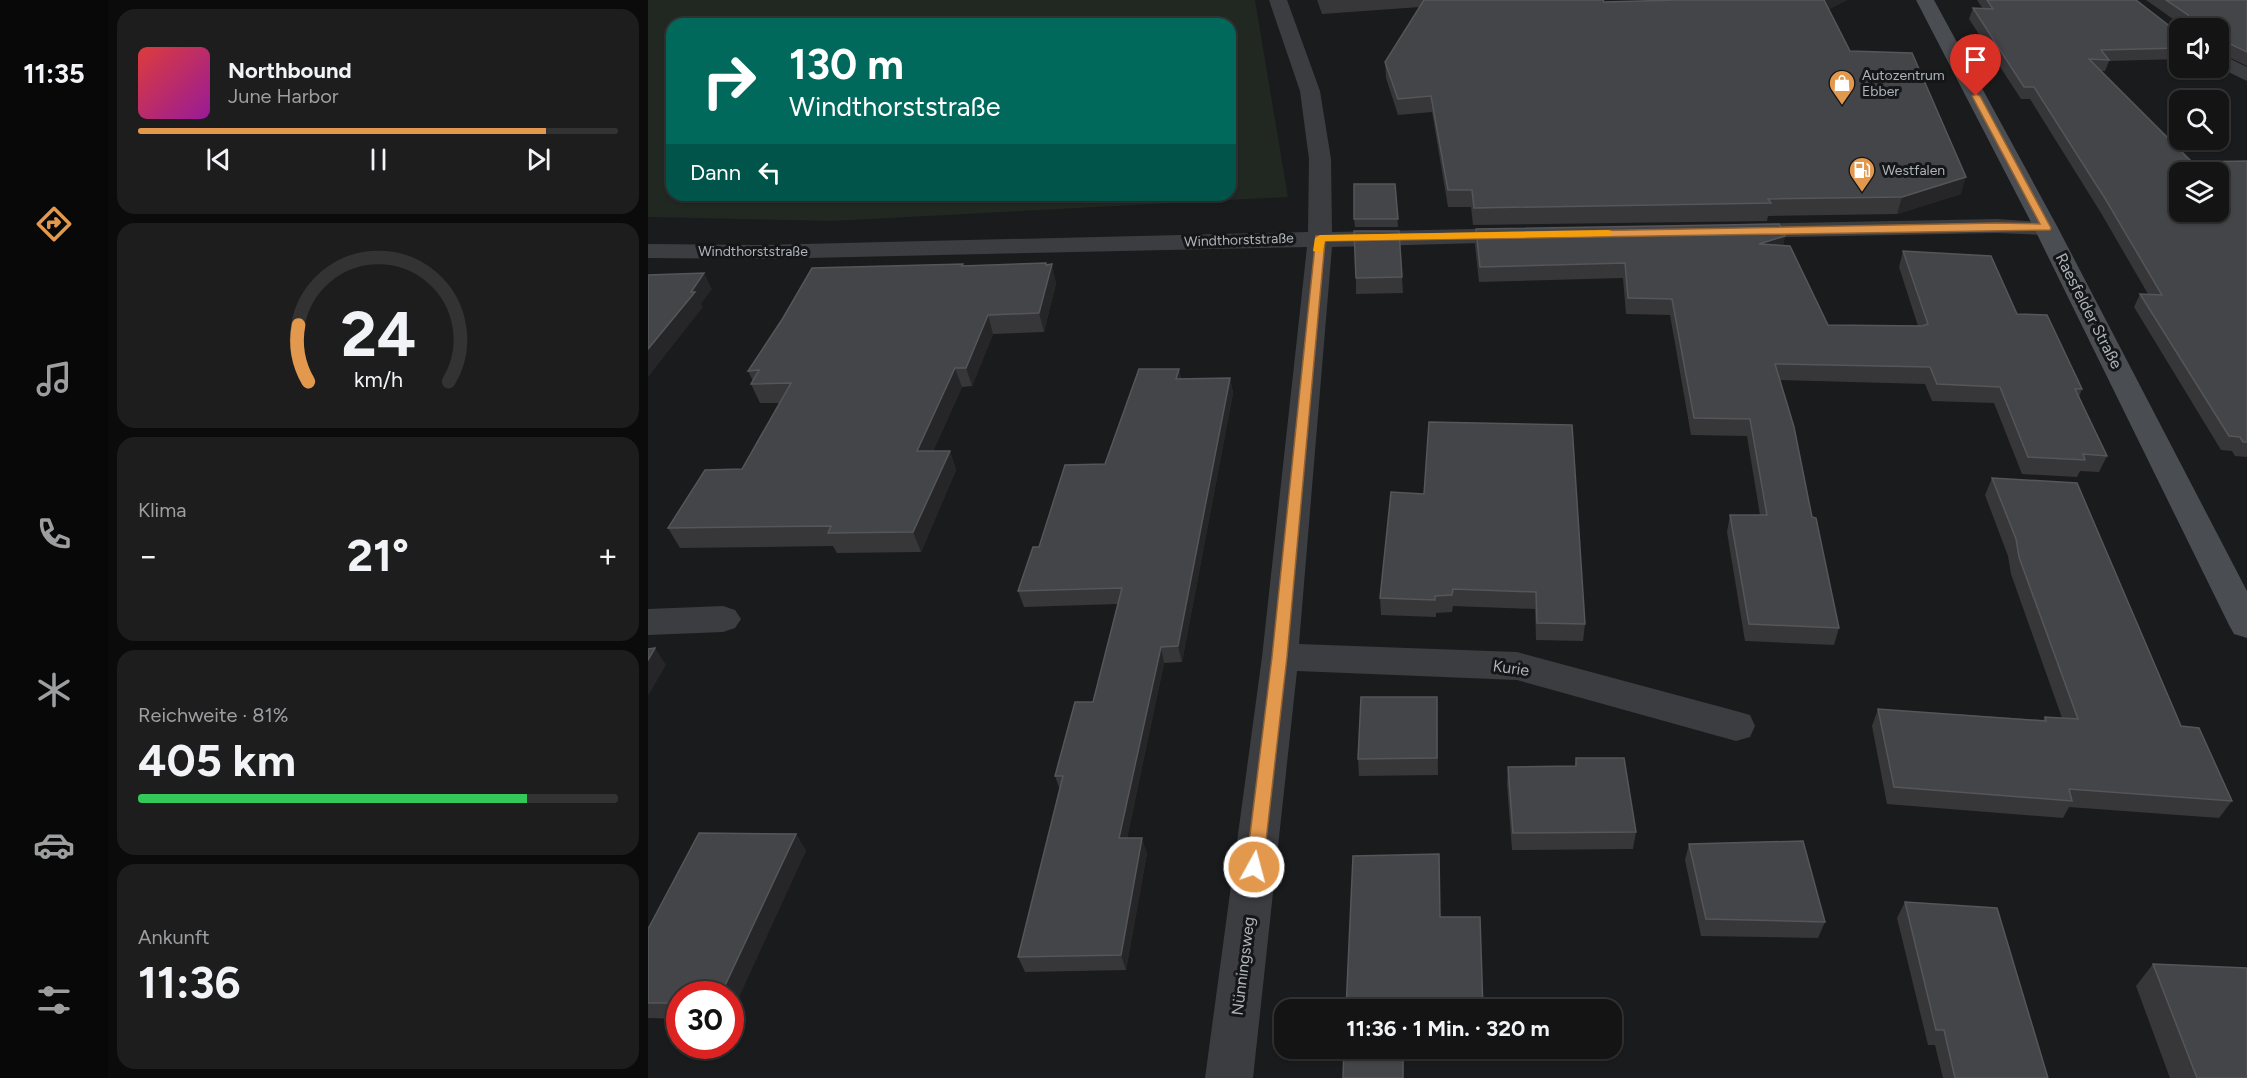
<!DOCTYPE html>
<html lang="de">
<head>
<meta charset="utf-8">
<style>
  :root { --surface:#141415; --page:#1d1d1e; --text:#f1f3f6; --muted:#9d9ea0; --line:#333334; --accent:#e2984d }
  body { margin:0; font-family:Figtree,sans-serif; background:var(--page); color:var(--text); height:100vh; display:flex; flex-direction:column; font-size:22px; white-space:nowrap }
  * { box-sizing:border-box; margin:0 }
  p { font-size:20px; color:var(--muted) }
  .icon { flex:none; width:33px; height:33px; fill:none; stroke:currentColor; stroke-width:2; stroke-linecap:round; stroke-linejoin:round }
  .map { position:relative; flex:1; overflow:hidden }
  .panel { display:flex; flex-direction:column; gap:9px; padding:9px; background:#0b0b0c; width:540px }
  .panel>* { flex:none }
  .hud { position:absolute; left:18px; top:18px; width:570px; height:183px; border-radius:18px; box-shadow:0 2px 4px #0004,0 0 0 2px var(--line); background:#00695c; color:#fff; overflow:hidden }
  .fabs { position:absolute; left:1521px; top:18px; display:grid; gap:12px }
  .fabs a { display:grid; place-items:center; width:60px; height:60px; border-radius:12px; background:var(--surface); box-shadow:0 2px 4px #0004,0 0 0 2px var(--line); font-size:30px }
  .speed { position:absolute; left:18px; top:981px; display:flex; gap:12px; font-size:30px; font-weight:700; text-align:center }
  .speed>* { display:grid; place-content:center; width:78px; height:78px; border-radius:50%; background:var(--surface); box-shadow:0 2px 4px #0004,0 0 0 2px var(--line); line-height:1 }
  .speed .limit { border:9px solid #d22; background:#fff; color:#111 }
  .pin { position:absolute; display:grid; place-items:center; width:51px; height:51px; color:#fff; margin:-62px -26px; border-radius:50% 50% 50% 0; rotate:-45deg; box-shadow:0 0 6px #0007 }
  .pin .icon { rotate:45deg }
  .me { position:absolute; width:66px; margin:-33px; rotate:7deg; stroke-linejoin:round; filter:drop-shadow(0 0 4px #0008) }
  .turn { display:flex; align-items:center; gap:21px; height:126px; padding:0 24px; font-size:27px }
  .turn .icon { width:78px; height:78px; stroke-width:2.5 }
  .turn b { display:block; font-size:42px; line-height:51px }
  .then { display:flex; align-items:center; height:57px; padding:0 24px; background:#0003; gap:12px; font-size:22px }
  .big { font-size:45px; font-weight:700; line-height:1.1 }
  .panel .tile { flex:1; display:flex; flex-direction:column; justify-content:center; gap:9px; min-width:0; padding:0 21px; border-radius:18px; background:var(--page) }
  .panel .dial { align-items:center; gap:0 }
  .dial svg { height:156px; overflow:visible; fill:none; stroke:var(--line); stroke-width:7; stroke-linecap:round; text-anchor:middle }
  .dial text { fill:var(--text); stroke:none }
  .song { display:flex; align-items:center; gap:18px }
  .cover { width:72px; height:72px; border-radius:9px; background:linear-gradient(135deg,hsl(0 70% 55%),hsl(300 70% 35%)) }
  .played { height:6px; border-radius:3px; background:linear-gradient(90deg,var(--accent) 85%,var(--line) 85%) }
  .keys { display:flex; justify-content:space-around; direction:ltr }
  .heat { display:flex; justify-content:space-between; align-items:center; font-size:33px; direction:ltr }
  .charge { height:9px; border-radius:4px; background:linear-gradient(90deg,#34c759 81%,var(--line) 0) }
  .trip { position:absolute; left:626px; top:999px; width:348px; height:60px; border-radius:18px; background:var(--surface); box-shadow:0 2px 4px #0004,0 0 0 2px var(--line); font-weight:700; line-height:60px; text-align:center }
  main { display:flex; flex:1; min-height:0 }
  .tab-bar { display:flex; flex-direction:column; width:108px; justify-content:space-around; align-items:center; background:#080808; color:var(--muted) }
  .tab-bar .icon { width:42px; height:42px }
  .tab-bar .on { color:var(--accent) }
  .tab-bar b { font-size:27px; color:var(--text) }
  .map>svg:first-child { display:block }
</style>
</head>
<body>
<main>
<nav class="tab-bar">
<b>11:35</b>
<svg class="icon on" aria-label="directions" viewBox="0 0 24 24"><path d="M12 3l9 9-9 9-9-9zM9 14v-3h6M13 9l2 2-2 2"/></svg>
<svg class="icon" aria-label="music" viewBox="0 0 24 24"><path d="M9 18V5l10-2v13"/><circle cx="6" cy="18" r="3"/><circle cx="16" cy="16" r="3"/></svg>
<svg class="icon" aria-label="phone" viewBox="0 0 24 24"><path d="M5 4h4l2 5-3 2q2 4 5 5l2-3 5 2v4C11 20 4 13 5 4z"/></svg>
<svg class="icon" aria-label="climate" viewBox="0 0 24 24"><path d="M12 3v18M4 7l16 10M4 17L20 7"/></svg>
<svg class="icon" aria-label="car" viewBox="0 0 24 24"><path d="M5 17H2v-5l4-1 3-4h7l3 4 3 1v5h-3M9 17h6M6 11h13"/><circle cx="7" cy="17" r="2"/><circle cx="17" cy="17" r="2"/></svg>
<svg class="icon" aria-label="filters" viewBox="0 0 24 24"><path d="M4 7h16M4 17h16"/><circle cx="9" cy="7" r="2"/><circle cx="15" cy="17" r="2"/></svg>
</nav>
<section class="panel">
<div class="tile">
<div class="song"><i class="cover"></i><div><b>Northbound</b><p>June Harbor</p></div></div>
<div class="played"></div>
<div class="keys"><svg class="icon" aria-label="previous" viewBox="0 0 24 24"><path d="M18 5L8 12l10 7zM5 5v14"/></svg><svg class="icon" aria-label="pause" viewBox="0 0 24 24"><path d="M8 5v14M16 5v14"/></svg><svg class="icon" aria-label="next" viewBox="0 0 24 24"><path d="M6 5l10 7-10 7zM19 5v14"/></svg></div>
</div>
<div class="tile dial"><svg viewBox="0 0 100 80">
<path d="M14 69A42 42 0 1 1 86 69"/>
<path d="M14 69A42 42 0 0 1 9 40" stroke="#e2984d"/>
<text x="50" y="56" font-size="32" font-weight="700">24</text>
<text x="50" y="72" font-size="11">km/h</text>
</svg></div>
<div class="tile"><p>Klima</p>
<div class="heat"><a>−</a><b class="big">21°</b><a>+</a></div>
</div>
<div class="tile"><p>Reichweite · 81%</p><b class="big">405 km</b><div class="charge"></div></div>
<div class="tile"><p>Ankunft</p><b class="big">11:36</b></div>
</section>
<div class="map">
<svg width="1599" height="1078" viewBox="0 0 1599 1078">
  <rect width="100%" height="100%" fill="#1a1b1c"/>
  <path fill="#212721" fill-rule="evenodd" d="M0,0H607L640,197L185,221L0,217ZM24,24H582V195H24Z"/>
  <g fill="none" stroke-linecap="round" stroke-linejoin="round">
    <g fill="#3c3d41" fill-rule="evenodd">
      <path d="M621,0H639L672,91L683,159L684,232L871,228L880,230L883,235L880,240L871,242L684,247L651,644L869,652L1088,711L1102,715L1107,726L1102,737L1088,741L869,680L649,671L605,1078H557L614,657L659,247L111,259L0,258V244L111,245L660,232L661,159L652,91Z"/>
      <path d="M1570,53L1599,67V81L1570,67Z"/>
      <path d="M1349,219L1407,223L1410,228L1407,233L1398,235L1349,233L1091,238L1082,236L1079,231L1082,226L1091,224Z"/>
      <path d="M75,606L87,610L93,619L87,628L75,632L0,635V609Z"/>
    </g>
    <path fill="#4a4d51" fill-rule="evenodd" d="M1268,0H1286L1410,228L1599,591V638L1586,634L1581,625L1386,228Z"/>
  </g>
  <g fill="#37373a">
    <path d="M669,0H955L956,2L1028,0H1199L1181,9L1202,51L1313,194L1249,214L1120,216L1119,221L825,225L823,207H800L784,112L750,115L738,78L737,62L772,7L674,14Z"/>
    <path d="M1329,0H1488L1528,31H1532V59L1461,61L1457,71H1452L1544,162L1599,161V457L1587,456L1584,451L1573,450L1486,307L1492,294H1500L1453,213L1382,99H1373L1321,19L1325,8L1335,9Z"/>
    <path d="M1498,0H1599V66L1570,52V28H1535V26Z"/>
    <path d="M747,184L750,227H707L706,219Z"/>
    <path d="M828,229L1137,236L1135,245L1180,325L1270,326L1251,267L1255,251L1369,314L1434,389L1431,397L1459,456L1451,472L1432,471L1429,477L1374,474L1346,403L1284,401L1277,384L1132,380L1164,517L1191,628L1186,645L1097,641L1079,532L1082,515H1112L1099,436L1043,435L1022,315L978,314L975,278L831,282L827,245Z"/>
    <path d="M399,265L408,283L396,332L345,334L324,386L314,387L285,451H302L308,470L273,552L189,553L185,546L32,548L20,528L94,469L132,403H112L103,384L105,381L100,371L315,266Z"/>
    <path d="M754,277L755,293L708,294V278Z"/>
    <path d="M531,369L533,379L582,378L585,393L534,662L516,663L479,838L499,853L478,970L377,972L370,957L412,790L407,776L445,702L470,604L376,607L370,591L457,464Z"/>
    <path d="M1344,478L1533,726L1584,801L1571,818L1421,807L1415,818L1239,804L1224,726L1230,709L1395,720L1397,717L1414,718L1363,574L1360,556L1337,495Z"/>
    <path d="M743,492L937,624L935,641L888,640L887,609L805,606L804,612L788,613V617L733,615L732,598Z"/>
    <path d="M789,697L790,775L711,776L710,759Z"/>
    <path d="M928,758L988,832L985,849L864,850L859,784L860,767L927,766Z"/>
    <path d="M148,834L158,851L82,994H32V1019L0,1018V929Z"/>
    <path d="M1041,844L1177,922L1170,938L1053,936L1037,860Z"/>
    <path d="M1257,902L1400,1078H1295L1287,1045H1280L1249,918Z"/>
    <path d="M1505,964L1599,1078H1522L1488,986Z"/>
  </g>
  <g fill="#262628">
    <path d="M1175,0H1199L1172,14Z"/>
    <path d="M1318,177L1313,194L1249,214L1254,197Z"/>
    <path d="M1137,236L1134,251L1111,244Z"/>
    <path d="M398,263L401,274L404,264L408,283L396,332L391,313Z"/>
    <path d="M56,273L64,289L53,304L55,307L0,377V349Z"/>
    <path d="M340,315L345,334L324,386L318,368Z"/>
    <path d="M307,368L314,387L276,470L269,451Z"/>
    <path d="M531,369L534,385L528,379Z"/>
    <path d="M582,378L585,393L534,662L530,646Z"/>
    <path d="M302,451L308,470L273,552L265,532Z"/>
    <path d="M513,647L516,663L476,854L471,838Z"/>
    <path d="M7,648L18,665L0,696V660Z"/>
    <path d="M148,834L158,851L82,1017V994H73Z"/>
    <path d="M494,838L499,853L478,970L473,955Z"/>
    <path d="M755,1048H756L755,1078Z"/>
  </g>
  <g fill="#444548" stroke="#54565a" stroke-width="1.5" fill-rule="evenodd">
    <path d="M776,0H955L956,2L1028,0H1176L1202,51L1264,53L1318,177L1254,197L1120,199L1123,203L826,208L824,190H800L783,96L750,99L737,62Z"/>
    <path d="M1339,0H1488L1528,31H1532V48L1453,50L1461,60L1441,59L1544,162L1599,161V442H1595L1592,437L1581,436L1492,294L1514,295L1458,200L1386,87H1376L1325,8L1345,9ZM1532,172H1570V212H1532Z"/>
    <path d="M1518,0H1599V52L1574,40L1573,47H1570V28H1539L1540,15Z"/>
    <path d="M706,184H747L750,219H706Z"/>
    <path d="M1131,224L1137,236L1111,244L1142,246L1180,325L1274,326L1280,324L1255,251L1343,256L1369,314L1399,315L1434,389H1427L1459,456L1435,454L1437,460L1380,457L1352,387L1289,384L1282,367L1127,364L1146,427L1164,517L1168,518L1191,628L1101,624L1082,515H1119L1102,419L1046,418L1024,299L980,298L977,263L832,267L828,229Z"/>
    <path d="M706,231H751L754,277L708,278Z"/>
    <path d="M398,263V265L404,264L391,313L340,315L318,368H307L269,451H302L265,532L180,533L183,526L20,528L57,470L94,469L143,383L103,384L111,370L100,371L135,318L164,268L315,264L314,266Z"/>
    <path d="M56,273L43,292H47L0,349V275Z"/>
    <path d="M491,369H531L528,379L582,378L530,646L513,647L471,838H494L473,955L370,957L415,776H407L427,702H445L474,588L370,591L385,547H391L417,465L457,464Z"/>
    <path d="M781,422L924,425L937,624L889,623L888,592L805,589L804,595L787,596V600L732,598L743,492L776,494Z"/>
    <path d="M1344,478L1429,483L1533,726L1551,728L1584,801L1421,789L1424,801L1246,787L1230,709L1398,721L1397,717L1430,719L1371,557L1368,539Z"/>
    <path d="M7,648L0,660V649Z"/>
    <path d="M713,697H789V758L710,759Z"/>
    <path d="M928,758H976L988,832L865,833L860,767L928,766Z"/>
    <path d="M51,833L148,834L73,994H32V1003H0V929Z"/>
    <path d="M1155,841L1177,922L1058,919L1041,844Z"/>
    <path d="M791,854L792,917H832L835,1010H698L705,856Z"/>
    <path d="M1257,902L1349,908L1400,1078H1307L1296,1030H1288Z"/>
    <path d="M1505,964L1599,968V1078H1549Z"/>
    <path d="M696,1048H755V1078H695Z"/>
  </g>
  <path fill="#e2984d" stroke="#936332" stroke-width="1.5" d="M1328,94L1332,96L1403,228L1402,230L677,241L639,657L615,867L613,873L606,875L600,873L598,867L624,657L668,236L1349,223L1392,224L1324,96Z"/>
  <path fill="#f59e0b" d="M960,230L964,231V236L677,241L674,253L665,251L667,238L672,235Z"/>
  <defs>
    <g id="shop-pin" transform="scale(1.35)"><path d="M0 17L-7.5 6A9.5 9.5 0 1 1 7.5 6Z" fill="#e2984d" stroke="#151617"/><path d="M-5-2.5h2.3a2.7 3.5 0 0 1 5.4 0H5L5.5 6h-11ZM-1.5-2.5h3a1.5 2.3 0 0 0-3 0Z" fill="#fff"/></g>
    <g id="fuel-pin" transform="scale(1.35)"><path d="M0 17L-7.5 6A9.5 9.5 0 1 1 7.5 6Z" fill="#e2984d" stroke="#151617"/><path d="M-5.5-6h7V0h2V4h1.3V-2.5L3-4.5l.8-.8L6-3V5H2.5V1h-1V6h-7ZM-4.2-4.7v3.2H.2V-4.7Z" fill="#fff"/></g>
  </defs>
  <g fill-rule="evenodd">
    <use href="#shop-pin" x="1194" y="83"/>
    <use href="#fuel-pin" x="1214" y="170"/>
  </g>
  <g text-anchor="middle" dominant-baseline="central" stroke-width="6" stroke-linejoin="round" paint-order="stroke">
    <g font-size="14" fill="#aeb4bb" stroke="#151617" text-anchor="start">
      <text x="1214" y="75">Autozentrum<tspan x="1214" dy="16">Ebber</tspan></text>
      <text x="1234" y="170">Westfalen</text>
    </g>
    <g font-size="14" fill="#aeb4bb" stroke="#151617">
      <text transform="translate(591 240) rotate(-2)">Windthorststraße</text>
      <text x="105" y="251">Windthorststraße</text>
    </g>
    <g font-size="16" fill="#aeb4bb" stroke="#151617">
      <text transform="translate(1441 311) rotate(63)">Raesfelder Straße</text>
      <text transform="translate(863 668) rotate(8)">Kurie</text>
      <text transform="translate(595 966) rotate(-83)">Nünningsweg</text>
    </g>
  </g>
</svg>
<div class="fabs">
<a><svg class="icon" aria-label="sound" viewBox="0 0 24 24"><path d="M4 9h4l5-4v14l-5-4H4zM17 9q2 3 0 6"/></svg></a>
<a><svg class="icon" aria-label="search" viewBox="0 0 24 24"><circle cx="10" cy="10" r="6"/><path d="M15 15l6 6"/></svg></a>
<a><svg class="icon" aria-label="layers" viewBox="0 0 24 24"><path d="M12 4l9 5-9 5-9-5zM3 14l9 5 9-5"/></svg></a>
</div>
<div class="speed"><div class="limit">30</div></div>
<div class="pin" style="left:1328px;top:96px;background:#d93025"><svg class="icon" aria-label="arrive" viewBox="0 0 24 24"><path d="M6 21V4h12l-3 4 3 4H6"/></svg></div>
<svg class="me" style="left:606px;top:867px" viewBox="-20 -20 40 40"><circle r="17" fill="#e2984d" stroke="#fff" stroke-width="3"/><path d="M0-11L8 9 0 5-8 9z" fill="#fff"/></svg>
<div class="trip">11:36 · 1 Min. · 320 m</div>
<div class="hud">
<div class="turn"><svg class="icon" aria-label="right" viewBox="0 0 24 24"><path d="M7 20v-9h11M14 6l5 5-5 5"/></svg><div><b>130 m</b>Windthorststraße</div></div>
<div class="then">Dann<svg class="icon" aria-label="left" viewBox="0 0 24 24"><path d="M17 20v-9H6M10 6l-5 5 5 5"/></svg></div>
</div>
</div>
</main>
</body>
</html>
